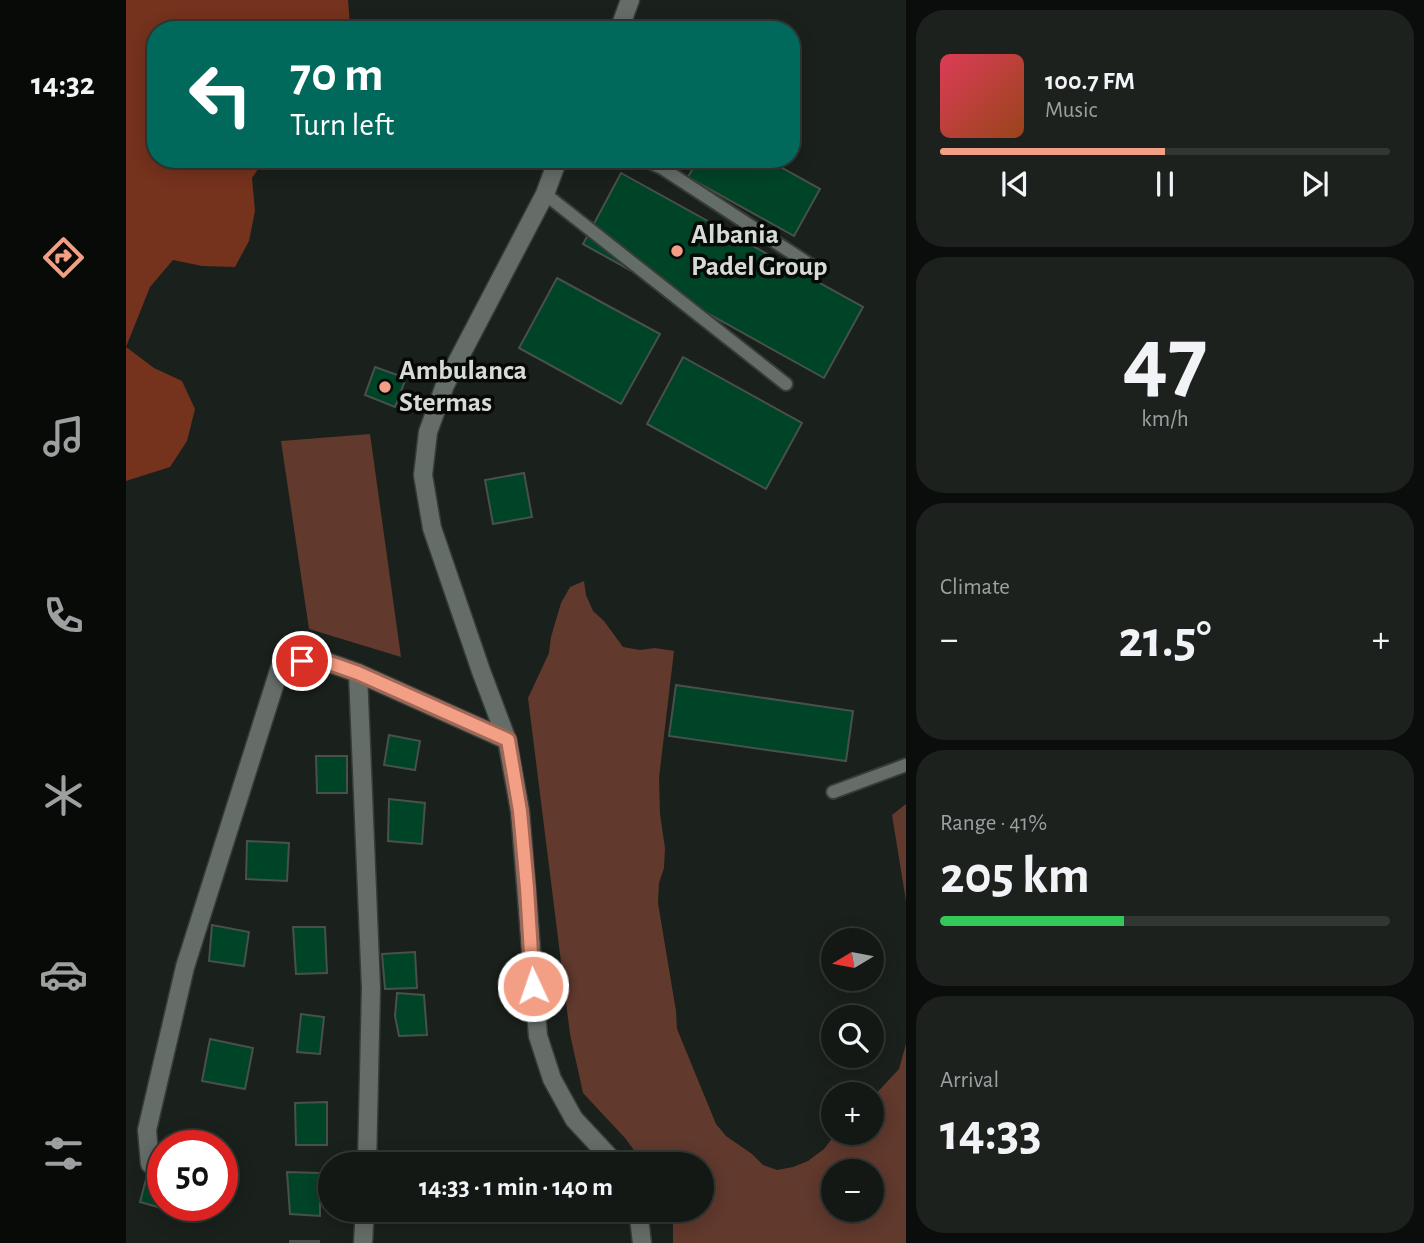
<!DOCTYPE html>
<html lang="en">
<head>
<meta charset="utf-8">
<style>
  :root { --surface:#141815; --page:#1d211e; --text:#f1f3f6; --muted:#9da0a0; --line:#333734; --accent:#f39f85 }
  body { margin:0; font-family:"Alegreya Sans",sans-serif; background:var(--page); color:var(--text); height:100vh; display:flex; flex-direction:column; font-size:26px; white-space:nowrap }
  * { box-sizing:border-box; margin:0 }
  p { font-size:23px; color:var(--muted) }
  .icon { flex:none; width:38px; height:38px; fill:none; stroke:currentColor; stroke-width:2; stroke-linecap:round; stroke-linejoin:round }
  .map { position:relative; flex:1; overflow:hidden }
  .panel { display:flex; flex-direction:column; gap:10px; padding:10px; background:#0b0d0c; width:518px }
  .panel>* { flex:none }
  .top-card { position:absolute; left:21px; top:21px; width:653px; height:147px; border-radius:28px; box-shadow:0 4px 18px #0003,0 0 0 2px var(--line); background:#00695c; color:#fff; overflow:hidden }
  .needle { width:46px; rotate:260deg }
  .fabs { position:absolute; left:695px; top:928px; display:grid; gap:14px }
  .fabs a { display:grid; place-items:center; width:63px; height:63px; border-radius:50%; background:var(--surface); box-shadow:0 4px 18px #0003,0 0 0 2px var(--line); font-size:35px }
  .speed { position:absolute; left:21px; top:1130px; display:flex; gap:14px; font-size:35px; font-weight:700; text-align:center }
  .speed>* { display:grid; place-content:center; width:91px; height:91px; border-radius:50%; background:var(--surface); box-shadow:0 4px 18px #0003,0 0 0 2px var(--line); line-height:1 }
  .speed .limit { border:10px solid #d22; background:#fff; color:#111 }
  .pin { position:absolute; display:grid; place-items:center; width:60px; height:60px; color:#fff; margin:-30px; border:4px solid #fff; border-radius:50%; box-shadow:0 2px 7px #0007 }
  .me { position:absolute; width:77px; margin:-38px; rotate:357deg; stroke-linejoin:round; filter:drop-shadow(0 0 5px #0008) }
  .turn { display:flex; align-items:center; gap:24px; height:147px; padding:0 28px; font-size:32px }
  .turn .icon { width:91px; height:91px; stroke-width:2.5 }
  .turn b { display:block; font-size:49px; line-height:60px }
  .big { font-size:52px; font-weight:700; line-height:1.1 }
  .panel .widget { flex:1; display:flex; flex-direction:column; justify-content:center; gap:10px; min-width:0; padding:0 24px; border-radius:28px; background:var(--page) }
  .panel .dial { align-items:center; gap:0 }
  .dial b { font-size:91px; line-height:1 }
  .song { display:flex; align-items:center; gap:21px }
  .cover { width:84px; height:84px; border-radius:10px; background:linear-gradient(135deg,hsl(350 70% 55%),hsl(20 70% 35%)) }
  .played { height:7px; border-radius:4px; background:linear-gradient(90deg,var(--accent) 50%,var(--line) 50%) }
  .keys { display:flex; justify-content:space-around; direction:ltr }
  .heat { display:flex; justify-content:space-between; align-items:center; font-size:38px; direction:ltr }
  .charge { height:10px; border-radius:5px; background:linear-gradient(90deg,#34c759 41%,var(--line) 0) }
  .trip { position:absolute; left:192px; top:1152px; width:396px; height:70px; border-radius:35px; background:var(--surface); box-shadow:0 4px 18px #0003,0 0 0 2px var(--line); font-weight:700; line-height:70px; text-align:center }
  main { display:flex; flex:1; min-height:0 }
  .dock { display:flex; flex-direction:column; width:126px; justify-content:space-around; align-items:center; background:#080a08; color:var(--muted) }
  .dock .icon { width:49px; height:49px }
  .dock .on { color:var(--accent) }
  .dock b { font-size:32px; color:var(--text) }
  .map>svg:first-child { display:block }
</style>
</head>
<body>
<main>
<nav class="dock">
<b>14:32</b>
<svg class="icon on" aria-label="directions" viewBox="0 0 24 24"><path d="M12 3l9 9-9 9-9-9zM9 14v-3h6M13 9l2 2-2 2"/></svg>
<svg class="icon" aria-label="music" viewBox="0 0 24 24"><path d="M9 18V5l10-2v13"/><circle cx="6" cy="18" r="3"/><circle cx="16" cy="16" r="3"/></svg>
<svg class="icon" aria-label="phone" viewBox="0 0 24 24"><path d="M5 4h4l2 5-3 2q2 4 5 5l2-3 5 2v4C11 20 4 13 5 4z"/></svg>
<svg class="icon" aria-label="climate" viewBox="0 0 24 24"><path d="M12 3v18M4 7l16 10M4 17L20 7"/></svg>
<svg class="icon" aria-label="car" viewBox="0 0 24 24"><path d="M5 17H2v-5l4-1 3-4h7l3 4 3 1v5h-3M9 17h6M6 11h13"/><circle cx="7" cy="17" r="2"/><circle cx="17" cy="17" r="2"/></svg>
<svg class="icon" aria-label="filters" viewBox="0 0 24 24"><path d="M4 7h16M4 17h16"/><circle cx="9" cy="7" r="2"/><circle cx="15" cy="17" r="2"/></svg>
</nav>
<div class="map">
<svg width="780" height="1243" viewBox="0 0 780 1243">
  <rect width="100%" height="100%" fill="#1a201c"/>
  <g fill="#61392d" fill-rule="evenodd">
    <path d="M244,434L275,657L183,629L155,441Z"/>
    <path d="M458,581L460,595L467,611L478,621L497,647L514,650L529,648L548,651L533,778L534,814L539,848L538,868L533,883L532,903L550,1011L551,1029L590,1124L600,1136L626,1154L637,1165L651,1170L667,1167L682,1161L698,1149L711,1132H746V1098L773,1069L780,1044V1243H547V1225L541,1209H576V1164H518L499,1138L457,1093L444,1034L402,698L423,653L425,637L435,603L444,587ZM707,1171H746V1209H707Z"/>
    <path d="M780,804V901L766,815Z"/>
  </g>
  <path fill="#75321d" d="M0,0H222L224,24L223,30H30V159H139L126,178L129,211L123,241L109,267L76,266L47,260L24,287L0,347L28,368L56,381L69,409L61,441L44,467L0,481Z"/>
  <g fill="#004428" stroke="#49504b" stroke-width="2">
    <path d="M572,159H640L694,189L668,236L562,177Z"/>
    <path d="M495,173L737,307L698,378L457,244Z"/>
    <path d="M431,278L534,334L495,404L393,348Z"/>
    <path d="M557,357L676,423L640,489L521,424Z"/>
    <path d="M249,367L280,378L269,407L239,395Z"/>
    <path d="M398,473L406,517L367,524L359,480Z"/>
    <path d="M550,685L727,711L720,761L543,736Z"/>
    <path d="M263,735L294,741L289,770L258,765Z"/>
    <path d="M190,756H221V793H191Z"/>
    <path d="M263,799L299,803L296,844L262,841Z"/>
    <path d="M121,841L163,843L161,881L120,879Z"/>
    <path d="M86,925L123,932L118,966L83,961Z"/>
    <path d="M167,927H199L201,973L170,974Z"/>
    <path d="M289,952L291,988L259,989L256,954Z"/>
    <path d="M271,993L298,995L301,1035L273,1036L269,1016Z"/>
    <path d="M175,1014L198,1017L194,1054L171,1052Z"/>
    <path d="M84,1039L127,1048L119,1089L76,1081Z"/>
    <path d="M201,1102V1145H170L169,1103Z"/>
    <path d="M23,1168L37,1172V1206H48L46,1211L14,1202Z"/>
    <path d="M161,1172L194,1173V1216L164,1214Z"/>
    <rect x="164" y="1241" width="29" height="2"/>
  </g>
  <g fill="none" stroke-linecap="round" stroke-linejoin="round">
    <g stroke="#373c39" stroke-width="16">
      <g id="lane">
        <path d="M517,159L536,168L686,266"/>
        <path d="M419,194L660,384"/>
        <path d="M707,792L780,765"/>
      </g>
    </g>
    <g stroke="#373c39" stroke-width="21">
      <g id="street">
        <path d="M232,673L245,988L241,1164"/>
        <path d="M24,1164L21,1130L59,967L156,661L195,660L232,673L381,740"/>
        <path d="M237,1243L239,1209"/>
      </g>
    </g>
    <g stroke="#373c39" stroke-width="21">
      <g id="secondary">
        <path d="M493,30L504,0"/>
        <path d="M432,159L419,194L319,385L302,432L297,475L306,528L355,671L381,740L394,811L412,1036L426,1079L448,1119L490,1164"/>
        <path d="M512,1209L516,1243"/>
      </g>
    </g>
    <use href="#lane" stroke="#656d68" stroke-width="12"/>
    <use href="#street" stroke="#656d68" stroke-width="18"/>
    <use href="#secondary" stroke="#656d68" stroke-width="18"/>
  </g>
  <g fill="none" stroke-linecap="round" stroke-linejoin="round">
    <g stroke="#9e6756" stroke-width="18">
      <path id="route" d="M176,661L195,660L232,673L382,740L394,811L401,888L407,986"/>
    </g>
    <use href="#route" stroke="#f39f85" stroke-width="12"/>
  </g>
  <g fill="#f39f85" stroke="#070907" stroke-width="2.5">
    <circle cx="551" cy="251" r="7"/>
    <circle cx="259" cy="387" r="7"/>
  </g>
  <g text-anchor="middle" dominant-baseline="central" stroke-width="7" stroke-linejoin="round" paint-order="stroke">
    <g font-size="28" font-weight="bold" fill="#d7dbd8" stroke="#070907" text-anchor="start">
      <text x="565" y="235">Albania<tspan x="565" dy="32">Padel Group</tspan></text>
      <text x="273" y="371">Ambulanca<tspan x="273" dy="32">Stermas</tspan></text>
    </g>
  </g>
</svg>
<div class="fabs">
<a><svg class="needle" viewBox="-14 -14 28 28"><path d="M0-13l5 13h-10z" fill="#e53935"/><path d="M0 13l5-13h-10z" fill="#9da0a0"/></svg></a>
<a><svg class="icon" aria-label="search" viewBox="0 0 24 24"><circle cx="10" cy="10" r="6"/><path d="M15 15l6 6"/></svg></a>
<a>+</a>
<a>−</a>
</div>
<div class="speed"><div class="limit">50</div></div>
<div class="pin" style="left:176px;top:661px;background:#d93025"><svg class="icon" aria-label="arrive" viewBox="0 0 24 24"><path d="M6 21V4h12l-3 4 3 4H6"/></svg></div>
<svg class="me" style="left:407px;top:986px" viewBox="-20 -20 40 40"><circle r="17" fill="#f39f85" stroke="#fff" stroke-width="3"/><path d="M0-11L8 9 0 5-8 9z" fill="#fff"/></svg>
<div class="trip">14:33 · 1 min · 140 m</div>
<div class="top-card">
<div class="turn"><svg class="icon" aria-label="left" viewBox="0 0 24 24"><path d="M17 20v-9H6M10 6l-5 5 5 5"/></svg><div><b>70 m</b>Turn left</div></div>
</div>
</div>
<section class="panel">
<div class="widget">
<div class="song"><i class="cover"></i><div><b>100.7 FM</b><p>Music</p></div></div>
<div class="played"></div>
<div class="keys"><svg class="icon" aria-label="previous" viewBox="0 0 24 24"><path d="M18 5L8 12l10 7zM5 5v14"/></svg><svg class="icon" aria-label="pause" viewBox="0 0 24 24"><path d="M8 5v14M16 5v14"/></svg><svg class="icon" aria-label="next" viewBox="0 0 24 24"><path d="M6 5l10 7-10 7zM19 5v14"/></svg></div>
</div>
<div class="widget dial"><b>47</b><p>km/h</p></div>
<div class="widget"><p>Climate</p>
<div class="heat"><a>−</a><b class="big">21.5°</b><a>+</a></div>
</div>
<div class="widget"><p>Range · 41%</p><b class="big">205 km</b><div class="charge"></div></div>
<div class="widget"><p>Arrival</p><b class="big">14:33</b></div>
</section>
</main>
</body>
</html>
